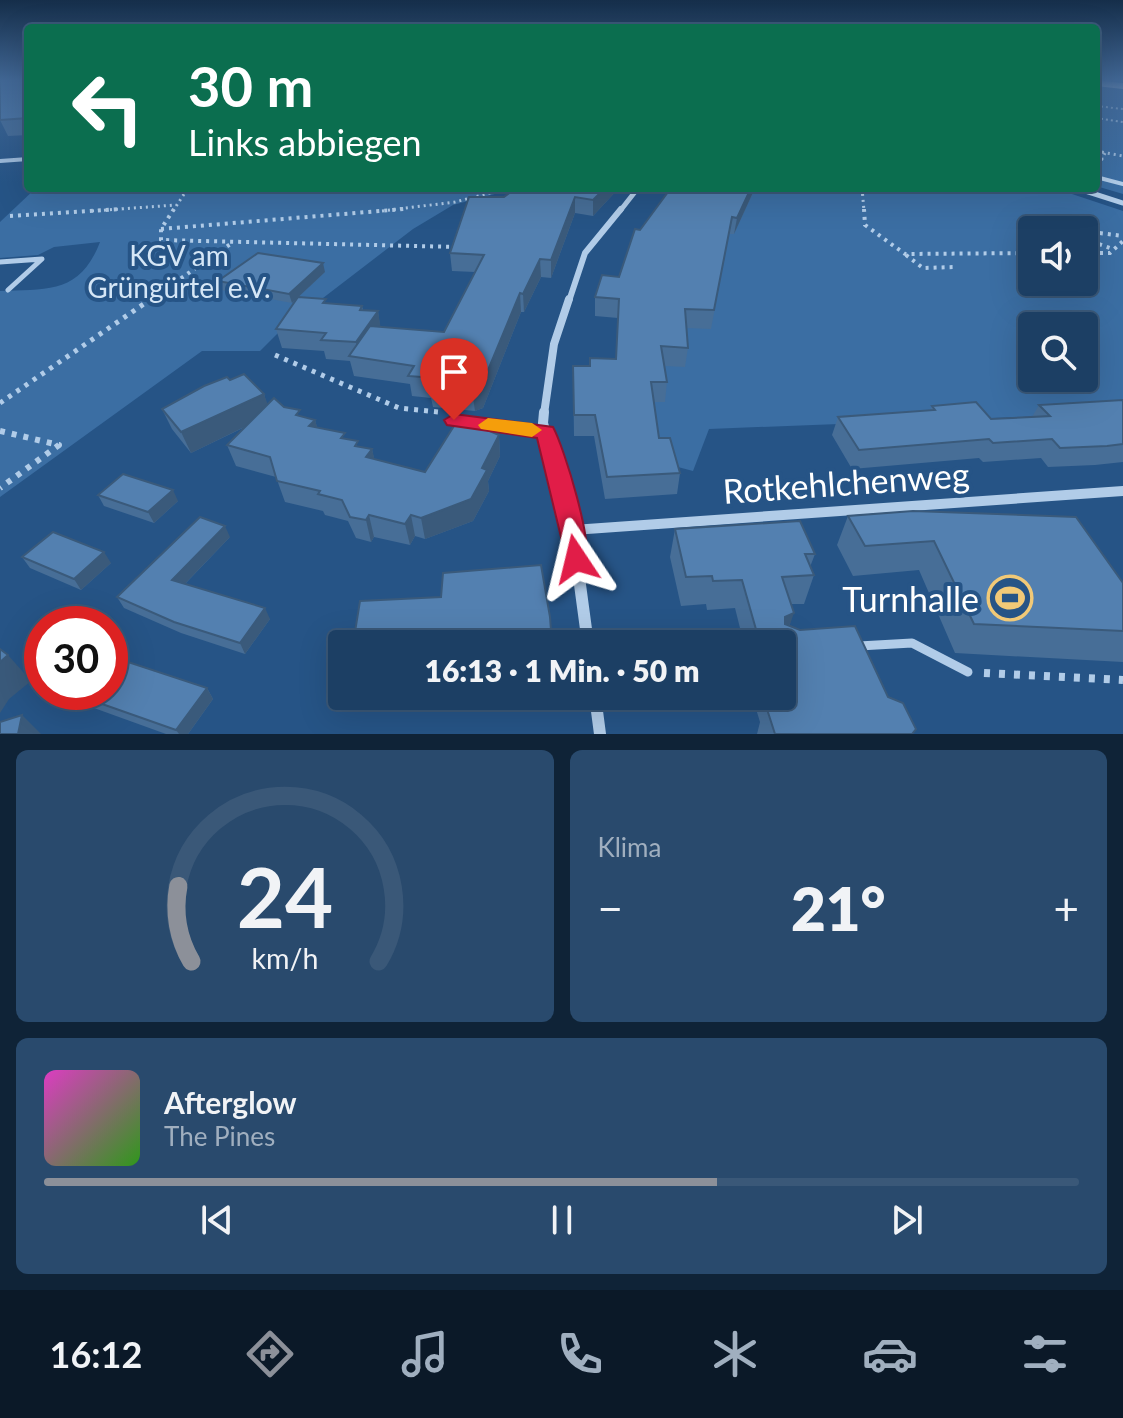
<!DOCTYPE html>
<html lang="de">
<head>
<meta charset="utf-8">
<style>
  :root { --surface:#1c3f64; --page:#294a6d; --text:#f1f3f6; --muted:#a0afbf; --line:#3a5878; --accent:#8c9099 }
  body { margin:0; font-family:Lato,sans-serif; background:var(--page); color:var(--text); height:100vh; display:flex; flex-direction:column; font-size:30px; white-space:nowrap }
  * { box-sizing:border-box; margin:0 }
  p { font-size:26px; color:var(--muted) }
  .icon { flex:none; width:44px; height:44px; fill:none; stroke:currentColor; stroke-width:2; stroke-linecap:round; stroke-linejoin:round }
  .map { position:relative; height:734px; overflow:hidden }
  .drawer { display:flex; flex-direction:column; gap:16px; padding:16px; background:#0f2337; flex:1 }
  .drawer>* { flex:none }
  .top-card { position:absolute; left:24px; top:24px; width:1076px; height:168px; border-radius:8px; box-shadow:0 8px 32px #0002,0 0 0 2px var(--line); background:#0b6e4f; color:#fff; overflow:hidden }
  .tools { position:absolute; left:1018px; top:216px; display:grid; gap:16px }
  .tools a { display:grid; place-items:center; width:80px; height:80px; border-radius:8px; background:var(--surface); box-shadow:0 8px 32px #0002,0 0 0 2px var(--line); font-size:40px }
  .speed { position:absolute; left:24px; top:606px; display:flex; gap:16px; font-size:40px; font-weight:700; text-align:center }
  .speed>* { display:grid; place-content:center; width:104px; height:104px; border-radius:50%; background:var(--surface); box-shadow:0 8px 32px #0002,0 0 0 2px var(--line); line-height:1 }
  .speed .limit { border:12px solid #d22; background:#fff; color:#111 }
  .pin { position:absolute; display:grid; place-items:center; width:68px; height:68px; color:#fff; margin:-82px -34px; border-radius:50% 50% 50% 0; rotate:-45deg; box-shadow:0 0 8px #0007 }
  .pin .icon { rotate:45deg }
  .me { position:absolute; width:88px; margin:-44px; rotate:350deg; stroke-linejoin:round; filter:drop-shadow(0 0 6px #0008) }
  .turn { display:flex; align-items:center; gap:28px; height:168px; padding:0 32px; font-size:36px }
  .turn .icon { width:104px; height:104px; stroke-width:2.5 }
  .turn b { display:block; font-size:56px; line-height:68px }
  .big { font-size:60px; font-weight:800; line-height:1.1 }
  .drawer .widget { flex:1; display:flex; flex-direction:column; justify-content:center; gap:12px; min-width:0; padding:0 28px; border-radius:12px; background:var(--page) }
  .drawer .dial { align-items:center; gap:0 }
  .dial svg { height:208px; overflow:visible; fill:none; stroke:var(--line); stroke-width:7; stroke-linecap:round; text-anchor:middle }
  .dial text { fill:var(--text); stroke:none }
  .song { display:flex; align-items:center; gap:24px }
  .cover { width:96px; height:96px; border-radius:12px; background:linear-gradient(135deg,hsl(310 70% 55%),hsl(110 70% 35%)) }
  .played { height:8px; border-radius:4px; background:linear-gradient(90deg,var(--accent) 65%,var(--line) 65%) }
  .keys { display:flex; justify-content:space-around; direction:ltr }
  .heat { display:flex; justify-content:space-between; align-items:center; font-size:44px; direction:ltr }
  .drawer .tiles { flex:1; display:grid; gap:16px; grid-template-columns:1fr 1fr }
  .widget:last-child { grid-column:span 2 }
  .trip { position:absolute; left:328px; top:630px; width:468px; height:80px; border-radius:8px; background:var(--surface); box-shadow:0 8px 32px #0002,0 0 0 2px var(--line); font-weight:800; line-height:80px; text-align:center }
  .dock { display:flex; height:128px; justify-content:space-around; align-items:center; background:#0b1928; color:var(--muted) }
  .dock .icon { width:56px; height:56px }
  .dock .selected { color:var(--accent) }
  .dock b { font-size:36px; color:var(--text) }
  .map>svg:first-child { display:block }
</style>
</head>
<body>
<div class="map">
<svg width="1123" height="734" viewBox="0 0 1123 734">
  <rect width="100%" height="100%" fill="#265486"/>
  <g fill="#3b6ea3" fill-rule="evenodd">
    <path d="M1096,84L1123,88V194L1096,186Z"/>
    <path d="M36,188H518L453,205L413,229L280,331L260,351H202L0,497V291C48,289 80,294 100,242L54,247L38,255L0,258V222Z"/>
    <path d="M719,188H1054L1123,211V413L709,429L693,471L614,450ZM1032,230H1084V282H1032ZM1032,326H1084V378H1032Z"/>
  </g>
  <g fill="none" stroke-linecap="round" stroke-linejoin="round">
    <g stroke="#b1cce8" stroke-width="2" stroke-dasharray="2 3" stroke-linecap="butt">
      <path d="M1096,106L1123,109"/>
      <path d="M1096,118L1123,122"/>
      <path d="M1096,134V138"/>
    </g>
    <g stroke="#b1cce8" stroke-width="3" stroke-dasharray="2 4" stroke-linecap="butt">
      <path d="M1096,136L1098,152"/>
      <path d="M1096,151L1123,156"/>
      <path d="M1105,153L1102,159L1107,160"/>
      <path d="M862,188L864,211"/>
      <path d="M92,211L176,205"/>
      <path d="M173,211L188,188"/>
      <path d="M382,211L455,202L509,188"/>
    </g>
    <g stroke="#b1cce8" stroke-width="4" stroke-dasharray="3 5" stroke-linecap="butt">
      <path d="M174,209L161,229V240L457,247"/>
      <path d="M864,209L865,225L905,254L1032,253"/>
      <path d="M10,216L122,209"/>
      <path d="M161,229L404,209"/>
      <path d="M1084,231L1123,236"/>
      <path d="M1084,239L1113,249"/>
      <path d="M1084,253H1110L1123,241"/>
      <path d="M1091,254L1101,265"/>
      <path d="M906,255L923,268L956,267"/>
      <path d="M148,301L232,243"/>
    </g>
    <g stroke="#b1cce8" stroke-width="5" stroke-dasharray="4 6" stroke-linecap="butt">
      <path d="M275,355L399,408L439,412"/>
      <path d="M0,403L151,299"/>
    </g>
    <path stroke="#b1cce8" stroke-width="6" stroke-dasharray="5 7" stroke-linecap="butt" d="M0,431L59,445L0,488"/>
    <path stroke="#b1cce8" stroke-width="8" stroke-dasharray="6 9" stroke-linecap="butt" d="M984,673L1123,680"/>
    <g stroke="#b1cce8" stroke-width="4">
      <path d="M0,161L28,159"/>
      <path d="M1096,177L1123,184"/>
    </g>
    <path stroke="#b1cce8" stroke-width="5" d="M0,262L42,259L8,290"/>
    <path stroke="#b1cce8" stroke-width="7" d="M454,420L545,432"/>
    <path stroke="#b1cce8" stroke-width="9" d="M859,646L912,643L968,672"/>
    <g stroke="#b1cce8" stroke-width="5">
      <path d="M1076,188L1123,203"/>
      <path d="M620,211L638,188"/>
    </g>
    <path stroke="#b1cce8" stroke-width="6" d="M569,301L585,253L621,209"/>
    <path stroke="#b1cce8" stroke-width="8" d="M544,414L554,344L569,299"/>
    <g stroke="#b1cce8" stroke-width="10">
      <path d="M544,412L543,423L573,530L577,557"/>
      <path d="M573,530L1123,491"/>
    </g>
    <g stroke="#b1cce8" stroke-width="12">
      <path d="M576,555L588,644"/>
      <path d="M595,696L600,734"/>
    </g>
    <path fill="#fff" fill-rule="evenodd" d="M1096,80L1123,83V89L1096,86Z"/>
  </g>
  <g fill="#476e97">
    <path d="M28,80V135L8,136L0,120Z"/>
    <path d="M619,188L593,216L575,213L551,278L541,277L524,312H521L483,408L475,411L433,407L431,398L412,396L410,384L354,376L350,361L326,359L324,351L282,348L276,329L327,304L362,306L363,310L378,311L380,327L444,332L475,272L452,271L450,253L504,197Z"/>
    <path d="M671,188H780L778,192L755,189L734,234H729L711,329L686,328L688,348L685,367L665,366L667,382L665,402H654L659,438L680,473L677,494L605,499L594,436H574L573,366H589L590,358L616,359L618,318L595,316V297L619,277L640,230Z"/>
    <path d="M325,272L292,303L221,290L218,281Z"/>
    <path d="M230,380L264,394L267,405L284,407L302,417L315,420L317,428L346,439L359,447L372,449L374,459L425,472L499,435L500,456L488,481L489,491L473,521L425,539L415,536L410,545L374,537L371,542L356,538L348,521L325,515L323,511L285,502L276,477L236,466L227,445L247,426L191,453L172,429L162,409Z"/>
    <path d="M1123,400V462L1095,465L1048,467L1041,458L983,462L979,458L852,469L832,435L838,417L930,410L932,406L991,419L1032,417L1039,405Z"/>
    <path d="M98,495L178,501L154,523L104,506Z"/>
    <path d="M848,516L1123,583V662L955,653L919,570L853,576L837,545Z"/>
    <path d="M675,529L815,554L810,567L814,575L804,604H791L790,626L888,697L912,734H757L760,722L752,696H782V644H744L735,608L707,610L706,604L681,606L670,557Z"/>
    <path d="M230,537L185,584L270,619L245,654L181,633L124,608L117,597Z"/>
    <path d="M22,557L111,563L81,590L30,568Z"/>
    <path d="M207,688L213,699L188,734H166L94,708L85,698Z"/>
    <path d="M400,696H556V703L471,710L469,698L402,704Z"/>
  </g>
  <g fill="#3a5a7b">
    <path d="M605,188H619L593,216V200Z"/>
    <path d="M751,188H755L734,234L737,218Z"/>
    <path d="M575,197V213L551,278V260Z"/>
    <path d="M540,259L541,277L524,312L523,294Z"/>
    <path d="M323,263L325,272L292,303L289,294Z"/>
    <path d="M520,293L521,312L483,408L475,411L472,391Z"/>
    <path d="M378,311L381,330L359,357L356,342Z"/>
    <path d="M264,394L271,414L191,453L181,432Z"/>
    <path d="M315,420L321,440L309,426Z"/>
    <path d="M499,435L500,456L488,481L489,491L473,521L425,539L421,518L482,468Z"/>
    <path d="M372,449L377,470L366,457Z"/>
    <path d="M173,490L178,501L154,523L148,512Z"/>
    <path d="M369,515L374,537L371,542L366,520Z"/>
    <path d="M411,515L415,536L410,545L405,524Z"/>
    <path d="M225,526L230,537L178,591L172,580Z"/>
    <path d="M104,552L111,563L81,590L74,579Z"/>
    <path d="M265,608L270,619L245,654L240,643Z"/>
    <path d="M794,613L784,641L785,617Z"/>
    <path d="M8,655L31,681L9,699L0,713V662Z"/>
    <path d="M207,688L213,699L188,734H179L176,730Z"/>
    <path d="M22,715L41,734H18Z"/>
  </g>
  <g fill="#5380b0" stroke="#3a5a7b" stroke-width="2">
    <path d="M0,80H28V118L0,120Z"/>
    <path d="M516,188H605L593,200L575,197L551,260L540,259L523,294L520,293L481,387L472,391L430,387L434,378L408,376L414,366L349,356L370,326L444,332L484,255L450,253L469,197H504Z"/>
    <path d="M671,188H751L737,218L732,217L714,310L685,309L688,348L661,346L667,382H651L659,438H670L680,473L607,477L595,415H574L573,366H590V358L616,359L619,299L595,297L602,275L619,277L635,229L640,230Z"/>
    <path d="M258,253L323,263L289,294L218,281Z"/>
    <path d="M298,297L326,299L323,303L362,306L360,310L378,311L356,342L321,340L326,333L276,329Z"/>
    <path d="M244,374L264,394L181,432L162,409L204,386L227,377L230,380Z"/>
    <path d="M274,398L284,407L300,410L296,415L315,420L309,426L345,433L341,438L358,441L355,446L372,449L366,457L425,472L459,418L499,435L482,468L487,470L471,499L421,518L411,515L405,524L369,515L366,520L350,517L342,500L318,494L320,491L277,481L270,457L227,445Z"/>
    <path d="M1123,400V444L1107,446L1060,448L1052,439L993,443L989,439L859,450L838,417L935,410L932,406L976,402L991,419L1050,416L1039,405Z"/>
    <path d="M123,474L173,490L148,512L98,495Z"/>
    <path d="M913,511L1076,517L1123,583V631L974,624L934,541L865,546L848,516Z"/>
    <path d="M200,517L225,526L172,580L265,608L240,643L174,622L117,597Z"/>
    <path d="M800,521L815,554H805L814,575L782,577L794,613L785,617V624L800,630L855,626L888,697L903,703L916,729L912,734H775L766,706L773,705L770,696H782V644H753L750,634L757,633L742,580L713,581L712,576L686,577L675,529Z"/>
    <path d="M53,532L104,552L74,579L22,557Z"/>
    <path d="M541,565L550,617L552,644H353L360,601L441,597L443,573Z"/>
    <path d="M0,649L8,655L0,662Z"/>
    <path d="M119,659L207,688L176,730L85,698L90,692H110V669Z"/>
    <path d="M22,715L18,734H0V722Z"/>
  </g>
  <linearGradient id="sky" x2="0" y2="1"><stop stop-color="#152e4a"/><stop offset="0.44" stop-color="#416795"/><stop offset="1" stop-color="#416795" stop-opacity="0"/></linearGradient>
  <rect width="1123" height="183" fill="url(#sky)"/>
  <path fill="#e11d48" stroke="#92132f" stroke-width="2" d="M454,414L553,427C564,447 595,547 585,566L576,569L568,566L537,438L447,425L444,420Z"/>
  <path fill="#f59e0b" d="M488,418L532,423L542,430L532,437L481,429L478,425Z"/>
  <defs>
    <g id="stadium-ring" transform="scale(2.3)"><circle r="9.5" fill="#265486" stroke="#f1c977" stroke-width="1.5"/><path d="M0-5a6.5 5 0 1 0 0 10a6.5 5 0 1 0 0-10ZM-3.5-1.8h7v3.6h-7Z" fill="#f1c977"/></g>
  </defs>
  <g fill-rule="evenodd">
    <use href="#stadium-ring" x="1010" y="598"/>
  </g>
  <g text-anchor="middle" dominant-baseline="central" stroke-width="8" stroke-linejoin="round" paint-order="stroke">
    <g font-size="28" fill="#d5e6f6" stroke="#265486">
      <text x="179" y="255">KGV am<tspan x="179" dy="32">Grüngürtel e.V.</tspan></text>
    </g>
    <g font-size="34" fill="#fff" stroke="#265486">
      <text transform="translate(846 482) rotate(-4)">Rotkehlchenweg</text>
    </g>
    <g font-size="34" fill="#fff" stroke="#265486" text-anchor="end">
      <text x="979" y="598">Turnhalle</text>
    </g>
  </g>
</svg>
<div class="tools">
<a><svg class="icon" aria-label="sound" viewBox="0 0 24 24"><path d="M4 9h4l5-4v14l-5-4H4zM17 9q2 3 0 6"/></svg></a>
<a><svg class="icon" aria-label="search" viewBox="0 0 24 24"><circle cx="10" cy="10" r="6"/><path d="M15 15l6 6"/></svg></a>
</div>
<div class="speed"><div class="limit">30</div></div>
<div class="pin" style="left:454px;top:420px;background:#d93025"><svg class="icon" aria-label="arrive" viewBox="0 0 24 24"><path d="M6 21V4h12l-3 4 3 4H6"/></svg></div>
<svg class="me" style="left:576px;top:559px" viewBox="-20 -20 40 40"><path d="M0-17L14 15 0 8-14 15z" fill="#e11d48" stroke="#fff" stroke-width="4"/></svg>
<div class="trip">16:13 · 1 Min. · 50 m</div>
<div class="top-card">
<div class="turn"><svg class="icon" aria-label="left" viewBox="0 0 24 24"><path d="M17 20v-9H6M10 6l-5 5 5 5"/></svg><div><b>30 m</b>Links abbiegen</div></div>
</div>
</div>
<section class="drawer">
<div class="tiles">
<div class="widget dial"><svg viewBox="0 0 100 80">
<path d="M14 69A42 42 0 1 1 86 69"/>
<path d="M14 69A42 42 0 0 1 9 40" stroke="#8c9099"/>
<text x="50" y="56" font-size="32" font-weight="700">24</text>
<text x="50" y="72" font-size="11">km/h</text>
</svg></div>
<div class="widget"><p>Klima</p>
<div class="heat"><a>−</a><b class="big">21°</b><a>+</a></div>
</div>
<div class="widget">
<div class="song"><i class="cover"></i><div><b>Afterglow</b><p>The Pines</p></div></div>
<div class="played"></div>
<div class="keys"><svg class="icon" aria-label="previous" viewBox="0 0 24 24"><path d="M18 5L8 12l10 7zM5 5v14"/></svg><svg class="icon" aria-label="pause" viewBox="0 0 24 24"><path d="M8 5v14M16 5v14"/></svg><svg class="icon" aria-label="next" viewBox="0 0 24 24"><path d="M6 5l10 7-10 7zM19 5v14"/></svg></div>
</div>
</div>
</section>
<nav class="dock">
<b>16:12</b>
<svg class="icon selected" aria-label="directions" viewBox="0 0 24 24"><path d="M12 3l9 9-9 9-9-9zM9 14v-3h6M13 9l2 2-2 2"/></svg>
<svg class="icon" aria-label="music" viewBox="0 0 24 24"><path d="M9 18V5l10-2v13"/><circle cx="6" cy="18" r="3"/><circle cx="16" cy="16" r="3"/></svg>
<svg class="icon" aria-label="phone" viewBox="0 0 24 24"><path d="M5 4h4l2 5-3 2q2 4 5 5l2-3 5 2v4C11 20 4 13 5 4z"/></svg>
<svg class="icon" aria-label="climate" viewBox="0 0 24 24"><path d="M12 3v18M4 7l16 10M4 17L20 7"/></svg>
<svg class="icon" aria-label="car" viewBox="0 0 24 24"><path d="M5 17H2v-5l4-1 3-4h7l3 4 3 1v5h-3M9 17h6M6 11h13"/><circle cx="7" cy="17" r="2"/><circle cx="17" cy="17" r="2"/></svg>
<svg class="icon" aria-label="filters" viewBox="0 0 24 24"><path d="M4 7h16M4 17h16"/><circle cx="9" cy="7" r="2"/><circle cx="15" cy="17" r="2"/></svg>
</nav>
</body>
</html>
